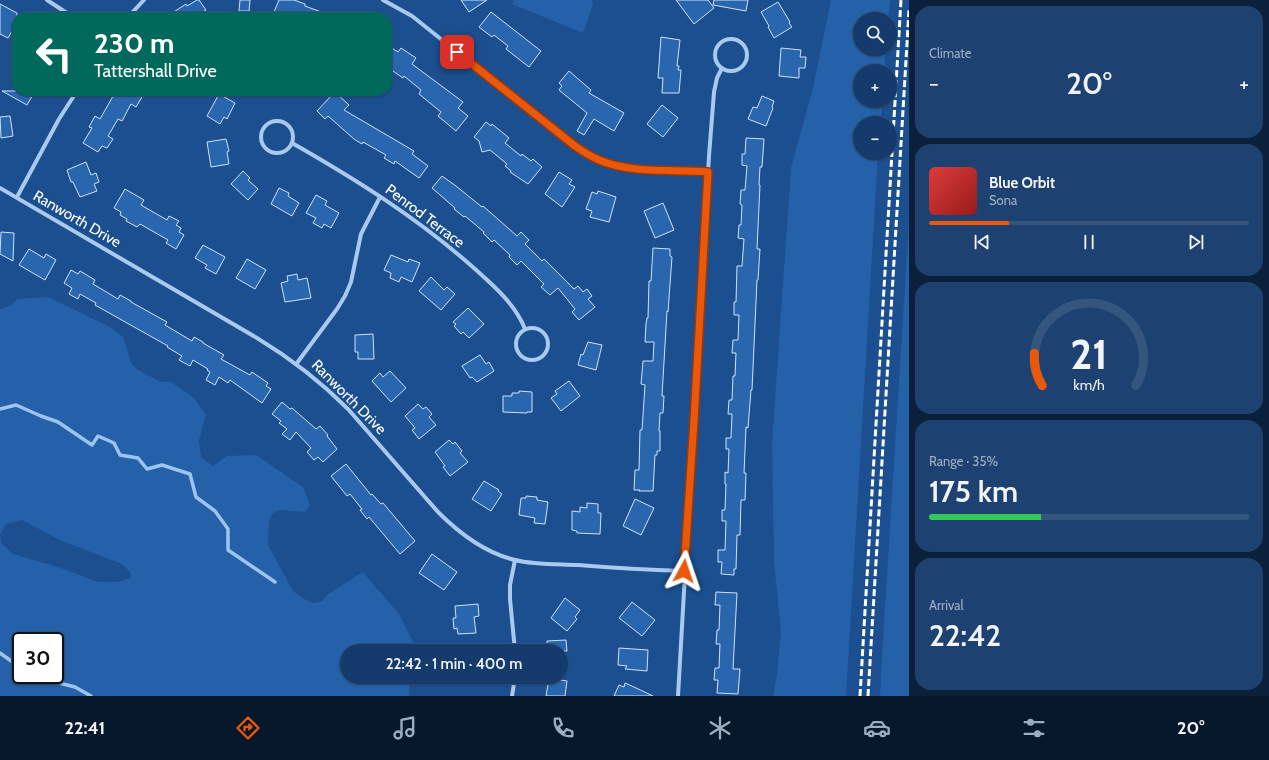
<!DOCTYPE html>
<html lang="en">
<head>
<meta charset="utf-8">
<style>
  :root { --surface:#143b6b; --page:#1d4271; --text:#f1f3f6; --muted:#9dadc1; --line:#33557e; --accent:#ea580c }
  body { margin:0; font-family:Cabin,sans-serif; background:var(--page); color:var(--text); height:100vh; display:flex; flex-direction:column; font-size:15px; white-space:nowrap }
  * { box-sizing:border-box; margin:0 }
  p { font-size:13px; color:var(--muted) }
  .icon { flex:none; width:22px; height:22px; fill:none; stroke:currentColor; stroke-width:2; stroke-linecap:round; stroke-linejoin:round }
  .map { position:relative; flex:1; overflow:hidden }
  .side { display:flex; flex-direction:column; gap:6px; padding:6px; background:#0b203b; width:360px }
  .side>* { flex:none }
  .top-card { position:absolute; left:12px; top:12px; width:380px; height:84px; border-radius:16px; box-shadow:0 1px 3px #0004,0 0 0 1px var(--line); background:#00695c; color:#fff; overflow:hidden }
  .controls { position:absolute; left:853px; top:12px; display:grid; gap:8px }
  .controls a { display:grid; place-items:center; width:44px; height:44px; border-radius:50%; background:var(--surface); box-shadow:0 1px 3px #0004,0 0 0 1px var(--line); font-size:20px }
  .speed { position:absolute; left:12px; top:632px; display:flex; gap:8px; font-size:20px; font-weight:700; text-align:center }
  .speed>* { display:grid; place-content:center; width:52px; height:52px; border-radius:50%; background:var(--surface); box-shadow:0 1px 3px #0004,0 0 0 1px var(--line); line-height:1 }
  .speed .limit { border:2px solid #111; border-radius:6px; background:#fff; color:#111 }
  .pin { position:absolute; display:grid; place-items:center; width:34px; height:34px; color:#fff; margin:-17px; border-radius:8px; box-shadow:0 2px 6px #0006 }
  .me { position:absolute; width:44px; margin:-22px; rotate:5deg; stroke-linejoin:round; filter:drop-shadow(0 0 3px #0008) }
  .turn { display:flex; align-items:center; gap:14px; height:84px; padding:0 16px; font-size:18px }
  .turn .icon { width:52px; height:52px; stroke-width:2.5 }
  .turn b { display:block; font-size:28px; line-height:34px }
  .big { font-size:30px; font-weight:600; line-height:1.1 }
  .side .tile { flex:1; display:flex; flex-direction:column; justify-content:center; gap:6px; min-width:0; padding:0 14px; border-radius:16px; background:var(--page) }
  .side .dial { align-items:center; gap:0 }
  .dial svg { height:104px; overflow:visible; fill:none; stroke:var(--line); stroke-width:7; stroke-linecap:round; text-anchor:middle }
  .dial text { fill:var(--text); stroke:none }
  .song { display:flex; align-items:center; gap:12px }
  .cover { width:48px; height:48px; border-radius:6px; background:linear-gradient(135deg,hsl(0 70% 55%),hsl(0 70% 35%)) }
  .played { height:4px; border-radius:2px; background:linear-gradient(90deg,var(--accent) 25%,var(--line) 25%) }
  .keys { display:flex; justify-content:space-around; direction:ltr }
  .heat { display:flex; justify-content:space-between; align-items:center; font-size:22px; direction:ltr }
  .charge { height:6px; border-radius:3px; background:linear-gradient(90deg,#34c759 35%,var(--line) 0) }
  .trip { position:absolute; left:340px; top:644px; width:228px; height:40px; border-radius:20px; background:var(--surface); box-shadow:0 1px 3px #0004,0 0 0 1px var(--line); font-weight:600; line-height:40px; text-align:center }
  .menu { display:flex; height:64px; justify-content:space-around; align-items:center; background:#08182b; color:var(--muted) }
  .menu .icon { width:28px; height:28px }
  .menu .current { color:var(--accent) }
  .menu b { font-size:18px; color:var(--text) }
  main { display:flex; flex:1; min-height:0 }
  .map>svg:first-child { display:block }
</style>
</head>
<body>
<main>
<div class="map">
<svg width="909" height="696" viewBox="0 0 909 696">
  <rect width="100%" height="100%" fill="#1b4f8f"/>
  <g fill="#2461a8" fill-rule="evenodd">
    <path d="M514,0H592L593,4L583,33L512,4Z"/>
    <path d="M831,0H890L888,19H860V49H886L884,71H860V101H882L881,123H860V153H878L846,696H773L777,674L781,630L774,562L772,443L791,168L813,88Z"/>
    <path d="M909,221V696H880L882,656Z"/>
    <path d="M48,297L110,327L123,337L132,365L138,370L161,382H171L194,398L206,415L199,440L201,457L213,466L227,456L256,455L303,487L310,505L305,512L280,510L273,513L269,520L268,545L293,591L306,600L314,603L322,601L328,594L363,572L399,614L413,642L414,651H347V677H410L409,696H0V536L2,544L13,554L64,569L98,582H118L131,578V573L122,564L62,541L22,520L6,524L0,535V309L12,305L17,299ZM21,641H55V675H21Z"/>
  </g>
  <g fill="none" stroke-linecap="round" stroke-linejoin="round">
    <g stroke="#9cc4f0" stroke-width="3.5">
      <path d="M0,409L16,405L41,416L58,422L92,445L98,436L114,443L120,455L138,458L147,469L162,465L190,474L196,497L215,511L228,529V550L275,582"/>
      <path d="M0,653L21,668"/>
      <path d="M51,675L55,682L75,687L91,696"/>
    </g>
  </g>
  <g fill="#2a66ad" stroke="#cfe3fa">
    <path d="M197,0H199L206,10L200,14L203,17H166L186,4L187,6Z"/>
    <path d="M240,0H250L249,11H239Z"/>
    <path d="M279,0H294L305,4V6L332,16V17H287L274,12Z"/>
    <path d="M461,0H487L469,12Z"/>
    <path d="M676,0H708L714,8L694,24Z"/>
    <path d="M714,0H748L746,11L713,5Z"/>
    <path d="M778,2L790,22L789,23L792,27L774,38L768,27L769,26L761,12Z"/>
    <path d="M0,4L17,13V34L12,31L8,38L0,34Z"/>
    <path d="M491,12L541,51L529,67L506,49L508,46L494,35L492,37L479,27Z"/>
    <path d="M661,37L680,40L677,66H679L678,70H681L679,93H662L663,78H658Z"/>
    <path d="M387,45L398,52L401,48L416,58L412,64L463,102L458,108L468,116L456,131L438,116L441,112L419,94L421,90L404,76L403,78L387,67Z"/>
    <path d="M781,48L801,50L800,57H806L805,68H799V78L779,76Z"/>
    <path d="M569,71L591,90L589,93L624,113L614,131L594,119L584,135L577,131L587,113L559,90L562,86L559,83Z"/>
    <path d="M2,91H35L27,105Z"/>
    <path d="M116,91H132L142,97L136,107L131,104L122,121L118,119L108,136L113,139L107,148L102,146L98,152L83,143L92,128L89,127L95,116L100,119Z"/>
    <path d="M336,93L349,105L344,110L414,151L412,154L428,166L419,178L395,161L394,164L384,158L386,155L363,142L362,144L354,139L328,116L325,119L317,111L331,96L332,97Z"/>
    <path d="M219,94L235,103L227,119L224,117L220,124L207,116Z"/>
    <path d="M762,96L774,101L772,107L773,108L766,126L748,119L753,107L757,108Z"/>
    <path d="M662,105L678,118L663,137L647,124Z"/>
    <path d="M10,116L13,136L1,138L0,117Z"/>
    <path d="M486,122L491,126L492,124L509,138L505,143L521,156L522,154L531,161L533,159L542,167L528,184L510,172L511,171L505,166L507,164L490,150L482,152L479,141L474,137Z"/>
    <path d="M746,138L764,139L762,167H760L759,185H760L757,249H760L758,280H757L752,390H751L748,428L746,427L744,473H746L745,500H741L740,535H737L736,569H734V575L721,574L722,562H718V550H725L726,521H722V510H725L726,484H725V472L728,473L729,449H726V438H731L732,414H728L729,400H732L733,376H735L736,353H732L733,340H738L739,315H734V302H736L737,266H742L744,239L738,238L739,225H741L742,205L740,204L741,190H745L747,166L742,165V154H745Z"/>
    <path d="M226,139L229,151L227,152L229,164L211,167L207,142Z"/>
    <path d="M86,162L91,175L96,173L99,182L94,184L97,191L80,197L73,182H71L67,170Z"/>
    <path d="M243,171L250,178L248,180L258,189L248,200L231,184Z"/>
    <path d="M559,172L572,180L569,184L575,187L562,207L545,194Z"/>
    <path d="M442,176L456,186L482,207L483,206L517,236L521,232L529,240L525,244L542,261L544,259L574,289L578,286L583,292L587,289L592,296L588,299L595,307L579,320L572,312L575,309L558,288L550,295L541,287L544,284L521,261L517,265L509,257L510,255L494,240L492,242L483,233L484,232L465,216L464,217L454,209L455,208L432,188Z"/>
    <path d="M279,188L289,193L288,196L299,203L292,216L271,204Z"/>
    <path d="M125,189L144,200L141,205L167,220L169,216L179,221L176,225L181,228L179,232L184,235L176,249L166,243L168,240L140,224L137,227L126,221L127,219L120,215L121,212L114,208Z"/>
    <path d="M598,191L616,197L609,222L590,217L592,211L586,209L592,192L597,194Z"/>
    <path d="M316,195L327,201L325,205L339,213L331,228L324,224L322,228L313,223L316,218L306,213Z"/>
    <path d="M663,203L674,230L655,238L644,211Z"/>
    <path d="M1,232L14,233L13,261L0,254Z"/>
    <path d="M203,245L225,257L216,274L205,268L207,265L195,258Z"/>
    <path d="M653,248L670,249V256L672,257L668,312L667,311L662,396H664L663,413H660L659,431H660V451H657V455H655L653,491H639L640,490H634L635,470H639L640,430H642L645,385L641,384L643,361H653L654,342H645L646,324L647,318H648L649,281H651Z"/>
    <path d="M29,249L44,258L46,254L56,260L45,280L19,265Z"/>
    <path d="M391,255L408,262L409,259L420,263L412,282L401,277L399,282L390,278L391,273L384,270Z"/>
    <path d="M247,259L266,270L255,289L236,278Z"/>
    <path d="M71,270L78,274L80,271L95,280L93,284L118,299L120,295L131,301V302L167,322L165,325L192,341L194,337L203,342V343L224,355L221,359L250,375L252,372L268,383L266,386L271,389L262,403L230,380L228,383L219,377L215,385L206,380L210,372L207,370L208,369L193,360L190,366L179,360L182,356L167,347L168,346L95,305L96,303L80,294L78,299L69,294L72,288L64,283Z"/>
    <path d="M297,274L298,280L307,278L311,298L285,302L281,283L288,281L287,276Z"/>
    <path d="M431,277L444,290L447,287L455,294L441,310L419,291Z"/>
    <path d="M468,308L484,324L469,338L463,332L461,334L454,326L456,324L453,322Z"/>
    <path d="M373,334L374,359H358V352H355V335Z"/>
    <path d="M588,342L602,345L596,370L578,365L581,354L583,355Z"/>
    <path d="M480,355L486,364L489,362L494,371L477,382L472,377L470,378L462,366Z"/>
    <path d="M390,371L406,388L391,402L372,381L380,373L383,377Z"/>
    <path d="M569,381L580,396L561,411L551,398L557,394L555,391Z"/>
    <path d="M519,391L532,392V412H527V413L503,412V396H512V393H519Z"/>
    <path d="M282,402L290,409L292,408L316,429L320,426L328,435L327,436L337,449L323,462L318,457L314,460L307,452L311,448L296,432L290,440L282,434L287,429L279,423L281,421L272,414Z"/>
    <path d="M418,404L423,409L426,407L432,414L429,417L436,425L419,439L412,430L415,428L405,416Z"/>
    <path d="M449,440L453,444L455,442L462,451L460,453L468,462L450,476L443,467L445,466L435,452Z"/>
    <path d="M346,464L371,495L372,494L381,504L383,503L415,541L400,554L369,517L367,519L360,510L362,509L350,494L347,496L331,476Z"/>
    <path d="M484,481L499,490L498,491L502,494L491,511L472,499Z"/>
    <path d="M526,496L537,497V500L548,502L545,524L534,523L535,518L519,515L521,498H526Z"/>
    <path d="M635,499L654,508L641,535L623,526Z"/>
    <path d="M587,503L598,504V513H601L600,534L577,533V531L572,530V511L580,512V507L587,508Z"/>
    <path d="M432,554L457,572L444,590L419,573Z"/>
    <path d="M716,592L737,593L733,669H740L738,694L717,693L718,680H714L715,668H719L720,644H716L717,630H719L720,605H715Z"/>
    <path d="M565,598L580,610L575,617L577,619L567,631L551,618Z"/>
    <path d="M632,602L655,620L642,636L619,618Z"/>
    <path d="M478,604L479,616L474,617L476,633L458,634L457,628L454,629L453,618H456L455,606Z"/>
    <path d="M566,640L567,651H547V641Z"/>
    <path d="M619,648L648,650L647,671L625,669L627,666L618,665Z"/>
    <path d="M549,678L567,681L565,696H546Z"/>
    <path d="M625,683L634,687L653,696H614L619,685L624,687Z"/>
  </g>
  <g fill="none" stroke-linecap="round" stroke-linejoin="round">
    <g stroke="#a9c9ee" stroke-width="4">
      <path d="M47,0L73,17"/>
      <path d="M383,0L412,16L575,146C582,151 590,156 599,160C632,174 673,169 708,171"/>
      <path d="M128,17L144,0"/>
      <circle cx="731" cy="55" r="16"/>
      <circle cx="277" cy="137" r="16"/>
      <path d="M292,143C357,180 419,219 475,269C494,286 516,305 525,329"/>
      <path d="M0,188L257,338C290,358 320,381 348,409L438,512C459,533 485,553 515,560C535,565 558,564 578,565C614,568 649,570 684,571"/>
      <path d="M17,197L59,119L77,91"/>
      <circle cx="532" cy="344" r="16"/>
      <path d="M297,363L337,309L345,296L351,282L361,234L380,197"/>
      <path d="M515,560L510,585V599L515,651"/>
      <path d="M512,696L515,677"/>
      <path d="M678,696L709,156L714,92L717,78L722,68"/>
    </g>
    <g stroke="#fff" stroke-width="3" stroke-dasharray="7 3" stroke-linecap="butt">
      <path d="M860,696L901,0"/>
      <path d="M868,696L909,10"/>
    </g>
  </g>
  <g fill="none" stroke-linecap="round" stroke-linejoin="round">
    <g stroke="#983908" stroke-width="10">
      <path id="route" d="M457,52L575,146C582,151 590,156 599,160C632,174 673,169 708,172L694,421L684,571"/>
    </g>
    <use href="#route" stroke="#ea580c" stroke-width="7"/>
  </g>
  <g text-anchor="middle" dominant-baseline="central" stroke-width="4" stroke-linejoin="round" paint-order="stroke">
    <g font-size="15" fill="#fff" stroke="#1b4f8f">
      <text transform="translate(425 216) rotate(37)">Penrod Terrace</text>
      <text transform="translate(77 219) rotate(30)">Ranworth Drive</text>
      <text transform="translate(349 397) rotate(45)">Ranworth Drive</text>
    </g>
  </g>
</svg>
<div class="controls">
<a><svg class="icon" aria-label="search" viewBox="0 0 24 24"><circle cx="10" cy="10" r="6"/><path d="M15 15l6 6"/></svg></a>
<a>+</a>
<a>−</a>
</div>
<div class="speed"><div class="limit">30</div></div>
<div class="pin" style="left:457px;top:52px;background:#d93025"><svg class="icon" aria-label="arrive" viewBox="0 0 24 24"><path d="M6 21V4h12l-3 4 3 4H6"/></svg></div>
<svg class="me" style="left:684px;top:571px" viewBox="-20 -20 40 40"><path d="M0-17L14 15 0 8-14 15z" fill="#ea580c" stroke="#fff" stroke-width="4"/></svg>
<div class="trip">22:42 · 1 min · 400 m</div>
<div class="top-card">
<div class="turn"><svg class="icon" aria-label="left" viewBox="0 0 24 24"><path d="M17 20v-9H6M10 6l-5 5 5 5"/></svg><div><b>230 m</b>Tattershall Drive</div></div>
</div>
</div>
<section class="side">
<div class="tile"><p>Climate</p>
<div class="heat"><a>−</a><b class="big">20°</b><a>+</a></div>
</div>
<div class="tile">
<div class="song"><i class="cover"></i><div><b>Blue Orbit</b><p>Sona</p></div></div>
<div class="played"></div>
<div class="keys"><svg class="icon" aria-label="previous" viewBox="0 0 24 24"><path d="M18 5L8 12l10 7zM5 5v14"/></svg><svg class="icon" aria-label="pause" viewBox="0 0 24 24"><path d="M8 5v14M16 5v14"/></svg><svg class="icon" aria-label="next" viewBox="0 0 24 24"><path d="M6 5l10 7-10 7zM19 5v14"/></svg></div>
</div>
<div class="tile dial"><svg viewBox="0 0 100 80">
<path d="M14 69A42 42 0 1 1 86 69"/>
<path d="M14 69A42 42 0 0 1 8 44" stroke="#ea580c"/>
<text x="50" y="56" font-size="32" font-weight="700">21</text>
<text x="50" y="72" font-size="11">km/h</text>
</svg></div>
<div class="tile"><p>Range · 35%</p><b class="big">175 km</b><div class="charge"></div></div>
<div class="tile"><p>Arrival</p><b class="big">22:42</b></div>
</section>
</main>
<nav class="menu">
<b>22:41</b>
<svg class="icon current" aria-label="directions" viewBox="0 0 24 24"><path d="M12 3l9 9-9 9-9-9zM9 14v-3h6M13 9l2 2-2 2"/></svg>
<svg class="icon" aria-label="music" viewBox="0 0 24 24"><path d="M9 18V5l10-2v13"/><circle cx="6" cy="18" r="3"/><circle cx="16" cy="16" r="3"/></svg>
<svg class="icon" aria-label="phone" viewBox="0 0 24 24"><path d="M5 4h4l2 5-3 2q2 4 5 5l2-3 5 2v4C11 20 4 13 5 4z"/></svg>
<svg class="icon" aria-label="climate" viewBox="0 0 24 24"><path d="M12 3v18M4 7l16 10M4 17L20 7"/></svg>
<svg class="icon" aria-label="car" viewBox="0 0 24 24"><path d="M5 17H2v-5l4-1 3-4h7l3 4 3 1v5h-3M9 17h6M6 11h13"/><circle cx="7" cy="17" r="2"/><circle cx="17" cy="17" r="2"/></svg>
<svg class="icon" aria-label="filters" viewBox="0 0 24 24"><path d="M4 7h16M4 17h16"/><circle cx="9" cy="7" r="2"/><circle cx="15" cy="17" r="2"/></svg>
<b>20°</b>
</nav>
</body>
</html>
